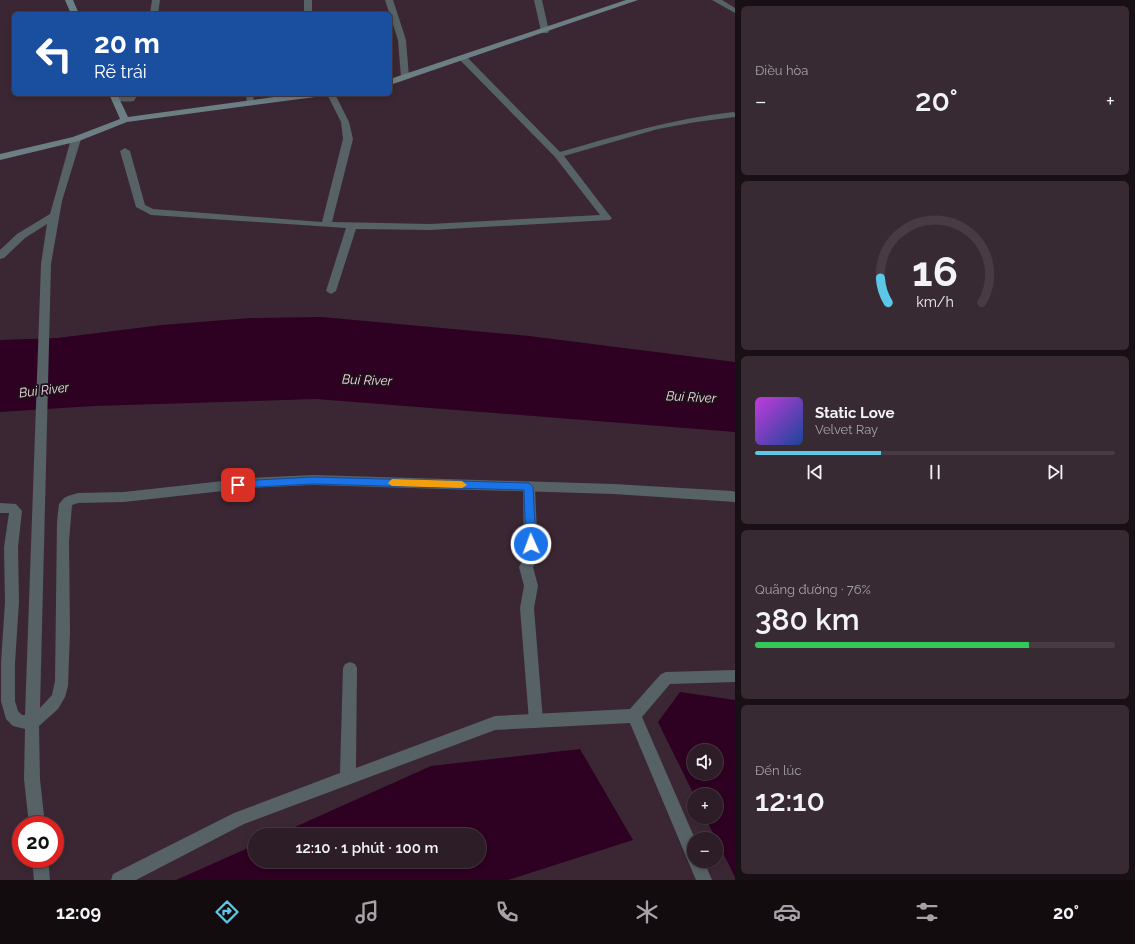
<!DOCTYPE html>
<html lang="vi">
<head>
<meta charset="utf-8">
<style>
  :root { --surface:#2c1d26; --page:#382a32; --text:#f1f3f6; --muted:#a6a2a7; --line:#483b43; --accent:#5dc7e8 }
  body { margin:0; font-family:Raleway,sans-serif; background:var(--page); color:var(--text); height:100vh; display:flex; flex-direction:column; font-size:15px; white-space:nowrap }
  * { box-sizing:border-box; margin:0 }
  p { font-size:13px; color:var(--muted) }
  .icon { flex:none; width:22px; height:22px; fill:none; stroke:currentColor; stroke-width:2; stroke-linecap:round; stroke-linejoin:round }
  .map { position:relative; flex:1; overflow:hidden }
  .side { display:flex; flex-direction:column; gap:6px; padding:6px; background:#181015; width:400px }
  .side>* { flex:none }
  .top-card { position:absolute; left:12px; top:12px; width:380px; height:84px; border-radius:6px; box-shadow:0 2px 6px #0003,0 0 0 1px var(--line); background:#1a4fa0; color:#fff; overflow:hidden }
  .tools { position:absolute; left:687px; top:744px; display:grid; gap:8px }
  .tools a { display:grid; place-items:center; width:36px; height:36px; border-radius:50%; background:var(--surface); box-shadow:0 2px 6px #0003,0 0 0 1px var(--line); font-size:20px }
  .speed { position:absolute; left:12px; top:816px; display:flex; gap:8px; font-size:20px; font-weight:700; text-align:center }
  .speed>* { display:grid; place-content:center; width:52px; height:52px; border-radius:50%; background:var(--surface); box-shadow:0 2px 6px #0003,0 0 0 1px var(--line); line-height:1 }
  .speed .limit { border:6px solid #d22; background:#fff; color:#111 }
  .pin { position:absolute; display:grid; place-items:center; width:34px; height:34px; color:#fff; margin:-17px; border-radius:8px; box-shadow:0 2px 6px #0006 }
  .me { position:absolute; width:44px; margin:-22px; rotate:358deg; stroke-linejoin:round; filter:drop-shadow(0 0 3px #0008) }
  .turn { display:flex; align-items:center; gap:14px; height:84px; padding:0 16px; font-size:18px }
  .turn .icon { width:52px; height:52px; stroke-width:2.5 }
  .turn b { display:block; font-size:28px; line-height:34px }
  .big { font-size:30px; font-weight:600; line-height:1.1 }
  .side .tile { flex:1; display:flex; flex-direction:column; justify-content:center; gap:6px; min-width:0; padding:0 14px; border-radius:6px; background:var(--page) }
  .side .dial { align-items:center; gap:0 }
  .dial svg { height:104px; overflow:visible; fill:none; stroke:var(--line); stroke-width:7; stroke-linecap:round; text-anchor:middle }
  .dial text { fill:var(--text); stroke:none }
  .song { display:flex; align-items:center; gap:12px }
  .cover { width:48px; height:48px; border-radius:6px; background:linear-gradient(135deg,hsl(290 70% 55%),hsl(220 70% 35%)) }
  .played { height:4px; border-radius:2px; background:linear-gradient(90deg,var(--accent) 35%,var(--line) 35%) }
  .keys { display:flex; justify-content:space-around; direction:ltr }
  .heat { display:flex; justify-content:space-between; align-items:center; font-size:22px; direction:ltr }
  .charge { height:6px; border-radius:3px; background:linear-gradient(90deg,#34c759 76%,var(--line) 0) }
  .trip { position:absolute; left:248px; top:828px; width:238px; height:40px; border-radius:20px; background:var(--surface); box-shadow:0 2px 6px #0003,0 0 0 1px var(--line); font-weight:600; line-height:40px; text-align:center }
  .tabs { display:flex; height:64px; justify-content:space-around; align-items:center; background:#120c0f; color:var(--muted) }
  .tabs .icon { width:28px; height:28px }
  .tabs .current { color:var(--accent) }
  .tabs b { font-size:18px; color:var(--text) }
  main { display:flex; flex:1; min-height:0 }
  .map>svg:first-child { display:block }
</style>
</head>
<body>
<main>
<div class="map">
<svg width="735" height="880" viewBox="0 0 735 880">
  <rect width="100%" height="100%" fill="#3b2733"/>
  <g fill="#2e0021" fill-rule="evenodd">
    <path d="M322,317L529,336L735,362V432L316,399L94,406L0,412V340L57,338L162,325L250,318Z"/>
    <path d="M680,692L735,700V877L705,817H716V795H694L658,722ZM694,751H716V773H694Z"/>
    <path d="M580,749L633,840L508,880H176L255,845V861H479V835H277L431,766Z"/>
  </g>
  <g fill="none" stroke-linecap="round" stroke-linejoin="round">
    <path fill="#566266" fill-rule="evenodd" d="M529,482L533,484L535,487L538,558L533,567L538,586L534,608L543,721L541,726L536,728L531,726L529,721L520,608L524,586L519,567L524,558L523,487L525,484Z"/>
    <g fill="#566266" fill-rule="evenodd">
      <path d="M152,0H160L158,14H150Z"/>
      <rect x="304" y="0" width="8" height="14"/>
      <path d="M385,0H393L406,40L409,77L408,79H402L401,77L398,40Z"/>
      <path d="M534,0H542L549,31L548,33H542L541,31Z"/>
      <path d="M712,0H722L735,8V13Z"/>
      <path d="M460,56H466L560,152C619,135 672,119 733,112L735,113V117L696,122L658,129L564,156L610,216L612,218L610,220L430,230L356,229L336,291L331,294L326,291L346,228L151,215L136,207L120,151L125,148L130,151L145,205L153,209L322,222L343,139L341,122L327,94H335L349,122L353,139L332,222L430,224L600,215L555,157L460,60L459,58Z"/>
      <path d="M130,94H138L134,101C127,102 116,102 111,98L115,95L128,96Z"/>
      <path d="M246,94H254L253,105H247Z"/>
      <path d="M76,136L81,139L62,201L51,264L40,708L52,695L55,681L57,522L59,504L64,498L68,496L78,493L124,492L250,478L313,475L614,484L732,491L735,492V502L614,494L313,485L250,488L124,502L78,503L72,505L69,541L70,633L68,686L65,697L58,709L39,726L40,779L45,825H29L24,779L25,729L13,726L6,719L1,701V663L5,602L4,547L9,513H0V503L16,504L22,511L18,547L19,602L15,663V701L18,711L22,715H25L41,264L47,224L25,238L4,258L0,259V250L17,234L50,214L71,139Z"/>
      <path d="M350,662L355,664L357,668L356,768L495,716L630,709L661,674L666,672L735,670V682L670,684L642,717L695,839L694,861H704L712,880H696L630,723L495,730L244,824L136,880H111L113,874L234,813L340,773L343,668L345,664Z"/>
      <path d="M32,859H48L50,880H34Z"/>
    </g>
    <g fill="#6c7f85" fill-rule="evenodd">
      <path d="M65,0H73L79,14H71Z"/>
      <path d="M626,0H638L390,85V79Z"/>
      <path d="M109,94H117L128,117L296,94H319L315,97L127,122L79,141L0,160V154L73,137L120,119Z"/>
    </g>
  </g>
  <path fill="#1a73e8" stroke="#114b97" d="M313,477L529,483L533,487L536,544L534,546H527L526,544L524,490L313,484L238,488L233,485L238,481Z"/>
  <path fill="#f59e0b" d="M392,479L462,481L467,485L462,488L392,486L388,483Z"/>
  <g text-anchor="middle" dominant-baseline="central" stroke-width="4" stroke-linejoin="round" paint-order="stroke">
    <g font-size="13" font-style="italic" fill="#f9d6ea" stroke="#1c1318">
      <text transform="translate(367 380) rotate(2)">Bui River</text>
      <text transform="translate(44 390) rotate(-7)">Bui River</text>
      <text transform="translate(691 397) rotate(3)">Bui River</text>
    </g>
  </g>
</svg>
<div class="tools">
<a><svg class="icon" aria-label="sound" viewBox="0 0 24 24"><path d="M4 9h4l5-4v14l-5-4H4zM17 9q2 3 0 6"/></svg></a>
<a>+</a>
<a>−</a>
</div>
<div class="speed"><div class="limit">20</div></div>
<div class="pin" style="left:238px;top:485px;background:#d93025"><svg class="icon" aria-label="arrive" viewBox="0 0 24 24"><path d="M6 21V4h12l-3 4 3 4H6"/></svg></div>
<svg class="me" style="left:531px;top:544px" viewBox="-20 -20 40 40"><circle r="17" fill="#1a73e8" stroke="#fff" stroke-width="3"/><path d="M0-11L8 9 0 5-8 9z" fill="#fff"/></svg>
<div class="trip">12:10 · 1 phút · 100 m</div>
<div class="top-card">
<div class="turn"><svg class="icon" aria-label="left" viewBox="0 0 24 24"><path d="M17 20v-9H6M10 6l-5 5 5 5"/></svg><div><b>20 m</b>Rẽ trái</div></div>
</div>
</div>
<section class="side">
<div class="tile"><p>Điều hòa</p>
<div class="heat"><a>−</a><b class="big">20°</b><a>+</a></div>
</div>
<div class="tile dial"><svg viewBox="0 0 100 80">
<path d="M14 69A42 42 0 1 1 86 69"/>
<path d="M14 69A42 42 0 0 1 8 50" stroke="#5dc7e8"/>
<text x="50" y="56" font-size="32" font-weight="700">16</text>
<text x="50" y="72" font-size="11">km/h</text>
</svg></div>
<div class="tile">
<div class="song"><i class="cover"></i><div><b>Static Love</b><p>Velvet Ray</p></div></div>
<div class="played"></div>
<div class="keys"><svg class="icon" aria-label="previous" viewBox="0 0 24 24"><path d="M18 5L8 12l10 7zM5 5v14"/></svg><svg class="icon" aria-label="pause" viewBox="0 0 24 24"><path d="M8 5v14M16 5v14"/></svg><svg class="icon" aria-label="next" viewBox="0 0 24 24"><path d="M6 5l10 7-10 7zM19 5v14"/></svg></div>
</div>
<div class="tile"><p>Quãng đường · 76%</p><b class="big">380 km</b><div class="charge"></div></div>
<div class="tile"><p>Đến lúc</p><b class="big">12:10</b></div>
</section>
</main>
<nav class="tabs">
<b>12:09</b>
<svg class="icon current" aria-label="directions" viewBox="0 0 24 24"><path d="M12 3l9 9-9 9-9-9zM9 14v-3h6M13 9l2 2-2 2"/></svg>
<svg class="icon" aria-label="music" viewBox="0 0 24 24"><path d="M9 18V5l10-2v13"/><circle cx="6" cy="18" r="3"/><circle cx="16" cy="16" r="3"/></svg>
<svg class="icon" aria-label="phone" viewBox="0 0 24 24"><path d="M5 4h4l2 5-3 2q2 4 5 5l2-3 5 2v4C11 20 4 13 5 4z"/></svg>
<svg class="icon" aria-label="climate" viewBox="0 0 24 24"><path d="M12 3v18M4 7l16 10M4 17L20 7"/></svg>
<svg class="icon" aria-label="car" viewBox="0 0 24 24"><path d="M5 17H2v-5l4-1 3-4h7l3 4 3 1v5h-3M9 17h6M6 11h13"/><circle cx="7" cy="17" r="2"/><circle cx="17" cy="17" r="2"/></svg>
<svg class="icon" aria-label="filters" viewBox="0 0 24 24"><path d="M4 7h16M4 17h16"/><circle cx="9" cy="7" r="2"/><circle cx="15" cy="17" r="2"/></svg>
<b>20°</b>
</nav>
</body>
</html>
